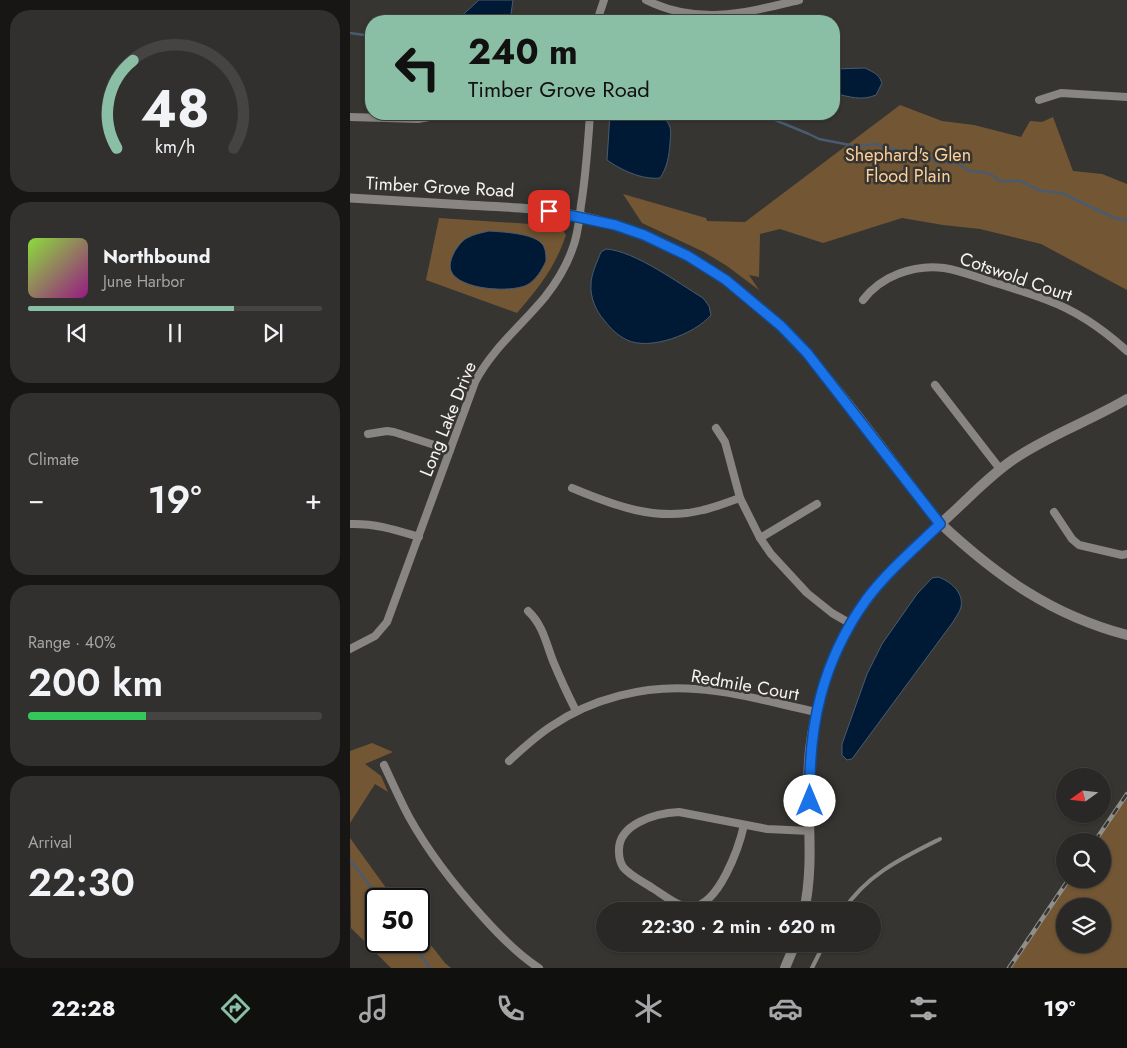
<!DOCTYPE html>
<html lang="en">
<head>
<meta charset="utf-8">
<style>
  :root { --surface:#292826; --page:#31302e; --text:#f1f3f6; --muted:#a5a6a7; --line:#454443; --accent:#8abfa5 }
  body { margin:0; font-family:Jost,sans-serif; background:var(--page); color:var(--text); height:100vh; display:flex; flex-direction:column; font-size:19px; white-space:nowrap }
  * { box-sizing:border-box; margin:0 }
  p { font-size:16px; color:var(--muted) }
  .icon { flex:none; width:28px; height:28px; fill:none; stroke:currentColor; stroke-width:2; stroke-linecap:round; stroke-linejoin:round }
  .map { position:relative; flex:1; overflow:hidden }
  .details { display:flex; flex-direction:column; gap:10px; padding:10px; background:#171615; width:350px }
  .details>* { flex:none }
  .banner { position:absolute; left:15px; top:15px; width:475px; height:105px; border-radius:20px; box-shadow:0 1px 4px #0004,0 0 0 1px var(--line); background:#8abfa5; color:#111; overflow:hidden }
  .needle { width:32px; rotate:255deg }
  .fabs { position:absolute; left:706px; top:768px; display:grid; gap:10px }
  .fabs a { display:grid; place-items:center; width:55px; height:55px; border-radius:50%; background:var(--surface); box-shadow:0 1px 4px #0004,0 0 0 1px var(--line); font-size:25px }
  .speed { position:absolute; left:15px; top:888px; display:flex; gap:10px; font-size:25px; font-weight:700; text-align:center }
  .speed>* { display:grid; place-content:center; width:65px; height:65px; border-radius:50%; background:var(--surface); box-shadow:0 1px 4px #0004,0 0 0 1px var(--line); line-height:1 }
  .speed .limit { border:2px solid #111; border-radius:8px; background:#fff; color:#111 }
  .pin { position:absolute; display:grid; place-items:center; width:42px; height:42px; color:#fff; margin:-21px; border-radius:10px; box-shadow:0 2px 8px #0006 }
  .me { position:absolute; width:55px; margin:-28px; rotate:0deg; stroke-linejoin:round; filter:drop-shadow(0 0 4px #0008) }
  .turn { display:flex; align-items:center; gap:18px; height:105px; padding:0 20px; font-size:22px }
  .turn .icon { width:65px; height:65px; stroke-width:2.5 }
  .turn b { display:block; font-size:35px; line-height:42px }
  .big { font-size:38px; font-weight:600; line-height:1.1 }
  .details .widget { flex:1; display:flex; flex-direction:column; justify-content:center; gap:8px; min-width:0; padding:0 18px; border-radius:20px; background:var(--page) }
  .details .dial { align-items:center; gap:0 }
  .dial svg { height:130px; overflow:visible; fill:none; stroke:var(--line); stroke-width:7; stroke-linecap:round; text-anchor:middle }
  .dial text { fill:var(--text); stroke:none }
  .song { display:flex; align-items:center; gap:15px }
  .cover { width:60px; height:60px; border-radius:8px; background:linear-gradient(135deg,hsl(90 70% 55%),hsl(310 70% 35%)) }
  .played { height:5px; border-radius:2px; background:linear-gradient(90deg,var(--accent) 70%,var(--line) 70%) }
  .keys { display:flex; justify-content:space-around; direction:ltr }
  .heat { display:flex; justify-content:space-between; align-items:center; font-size:28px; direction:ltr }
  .charge { height:8px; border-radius:4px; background:linear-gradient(90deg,#34c759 40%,var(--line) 0) }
  .trip { position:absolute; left:246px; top:902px; width:285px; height:50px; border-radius:25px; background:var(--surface); box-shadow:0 1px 4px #0004,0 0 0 1px var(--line); font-weight:600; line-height:50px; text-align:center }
  .menu { display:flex; height:80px; justify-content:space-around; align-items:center; background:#10100f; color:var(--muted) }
  .menu .icon { width:35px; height:35px }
  .menu .on { color:var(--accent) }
  .menu b { font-size:22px; color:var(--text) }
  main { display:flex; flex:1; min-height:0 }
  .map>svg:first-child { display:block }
</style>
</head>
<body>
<main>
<section class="details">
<div class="widget dial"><svg viewBox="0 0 100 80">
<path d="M14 69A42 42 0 1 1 86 69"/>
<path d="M14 69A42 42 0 0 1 24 15" stroke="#8abfa5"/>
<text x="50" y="56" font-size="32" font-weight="700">48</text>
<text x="50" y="72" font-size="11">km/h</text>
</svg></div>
<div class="widget">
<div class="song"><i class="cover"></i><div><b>Northbound</b><p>June Harbor</p></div></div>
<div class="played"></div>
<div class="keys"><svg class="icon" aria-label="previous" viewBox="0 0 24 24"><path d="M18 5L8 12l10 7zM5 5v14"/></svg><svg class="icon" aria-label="pause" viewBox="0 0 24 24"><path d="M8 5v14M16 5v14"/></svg><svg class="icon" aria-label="next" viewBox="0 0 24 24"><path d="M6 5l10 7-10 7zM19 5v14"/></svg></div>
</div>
<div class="widget"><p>Climate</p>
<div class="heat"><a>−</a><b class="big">19°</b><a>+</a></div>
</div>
<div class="widget"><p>Range · 40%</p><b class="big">200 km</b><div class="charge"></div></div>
<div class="widget"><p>Arrival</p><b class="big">22:30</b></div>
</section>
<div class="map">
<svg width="777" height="968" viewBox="0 0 777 968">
  <rect width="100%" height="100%" fill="#373532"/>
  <g fill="#735734" fill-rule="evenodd">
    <path d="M550,105L592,121L624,125L671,137L680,121L692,122L703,117L723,171L752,174L777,184V290L691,244L630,229L593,225L552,218L473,243L430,229L410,234L409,277L399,275L409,290L377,266L354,252L292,223L273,194L356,218L357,221L395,222Z"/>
    <path d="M89,218L196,225L211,227L216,235C204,269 190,286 167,313L76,280Z"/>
    <path d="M22,743L43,752L15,764L31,776L38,792L25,784L0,823V751Z"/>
    <path d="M777,794V968H661L720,879H752V841H745ZM752,906V944H715V906Z"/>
    <path d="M0,838L44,899H26V941H69V930L95,963L101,968H41L1,928Z"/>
  </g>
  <g fill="#001a36" stroke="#4a5b6f">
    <path d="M129,0H163L161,14L157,21H106Z"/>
    <path d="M515,68C523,72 529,74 532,83L526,95C512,101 499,97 484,93V69Z"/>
    <path d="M260,114C274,114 313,109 319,125C322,130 320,138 320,144C319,156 317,168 310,178C292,180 271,170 257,160Z"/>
    <path d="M139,231C152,232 185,233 193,245C196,250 196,256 196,261C192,270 186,280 177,285C161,293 109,290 101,271C97,261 108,243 117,238C124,234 131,233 139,231Z"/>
    <path d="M256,249C285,251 328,283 353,298L359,306L361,315C345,334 300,351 277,340C267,335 261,329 254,320C246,311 240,297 241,285C241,274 247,262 251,252Z"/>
    <path d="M588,577C600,581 614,592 611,607C610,612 605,618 603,622L502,759L497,760L492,755V744L517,674L532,644L567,594L582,578Z"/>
  </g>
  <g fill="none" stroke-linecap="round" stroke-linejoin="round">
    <g stroke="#4a5b6f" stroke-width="2.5">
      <path d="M0,33L21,36"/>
      <path d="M339,114C355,118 366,117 382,114"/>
      <path d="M396,114L425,120L459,134L469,139L505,146L526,144L546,150L572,152L586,162L608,163L619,171L637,173L645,177L649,181H670L691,191L712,193L762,217L777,221"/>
      <path d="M0,860L30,899"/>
      <path d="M60,941L80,968"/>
    </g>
    <g stroke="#888582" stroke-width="4">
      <path d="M493,911C516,875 552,858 590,839"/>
      <path d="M462,968L474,944"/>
    </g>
    <g stroke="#888582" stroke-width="8">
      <path d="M296,0C348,26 395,13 449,0"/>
      <path d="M247,21L254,0"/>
      <path d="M689,100L711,93L777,97"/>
      <path d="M0,117L68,119L79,117L87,114"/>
      <path d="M513,300C531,276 564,264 594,268C613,271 631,279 649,284C665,289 681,294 697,300C727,311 754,330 777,351"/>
      <path d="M585,385L650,469"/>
      <path d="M366,428L375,442L390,498L410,538L421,554L457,593L482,613L501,624"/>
      <path d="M18,434L37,431L44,432L100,450"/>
      <path d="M222,488C265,506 307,522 353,510C366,507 378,502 390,498"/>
      <path d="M704,512L722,539L729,545L772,555L777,554"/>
      <path d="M0,524C25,523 46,530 69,537"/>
      <path d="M410,538L467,504"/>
      <path d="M178,611C193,625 196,643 203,661C210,678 218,695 226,711"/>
      <path d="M0,649L25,636L37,622L125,382C142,349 171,326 195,297C206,283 216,267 222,250C228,236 229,221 231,205C236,175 238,144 240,114"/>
      <path d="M159,761C172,749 185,737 200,727C242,698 295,685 346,689C383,691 428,704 466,712"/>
      <path d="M34,765C42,782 50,800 59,817C79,853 104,885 132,916C149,935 167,954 189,968"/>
      <path d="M394,825C389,847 369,906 341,907C328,907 315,896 304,889C294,882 280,876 273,867C270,862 269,857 269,852C267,824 306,813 329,812L417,829L460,831"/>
    </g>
    <path stroke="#888582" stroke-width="9" d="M0,198C39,200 78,203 117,205C155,207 192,208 230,216C409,254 486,391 591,524"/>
    <g stroke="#888582" stroke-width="10">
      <path d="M591,524C647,576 701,615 777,635"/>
      <path d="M454,911C467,853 452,793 462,735C470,686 487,639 517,600C540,568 570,543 599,516C620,497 640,475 664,459C699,435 740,421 777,399"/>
      <path d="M435,968L445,944"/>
    </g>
    <g stroke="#908e8b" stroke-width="4.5">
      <g id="rail">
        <path d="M745,841L777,794"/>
        <path d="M659,968L719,879"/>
      </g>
    </g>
    <use href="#rail" stroke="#373532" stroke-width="2.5" stroke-dasharray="8" stroke-linecap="butt"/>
  </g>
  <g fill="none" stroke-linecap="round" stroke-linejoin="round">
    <g stroke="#114b97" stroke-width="12">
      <path id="route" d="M199,211L265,225L294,235L338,256L376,280L431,326L457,353L590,524C565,548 537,572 516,600C472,662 458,726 460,801"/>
    </g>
    <use href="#route" stroke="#1a73e8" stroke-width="9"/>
  </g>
  <g text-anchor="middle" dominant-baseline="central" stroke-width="5" stroke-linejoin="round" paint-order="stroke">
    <g font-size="18" fill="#ffd098" stroke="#373532">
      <text x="558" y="155">Shephard's Glen<tspan x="558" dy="21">Flood Plain</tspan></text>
    </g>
    <g font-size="18" fill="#f6f4f3" stroke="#373532">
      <text transform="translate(90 187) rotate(3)">Timber Grove Road</text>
      <text transform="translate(666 277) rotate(19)">Cotswold Court</text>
      <text transform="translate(98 419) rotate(-68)">Long Lake Drive</text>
      <text transform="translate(395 685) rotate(10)">Redmile Court</text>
    </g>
  </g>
</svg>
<div class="fabs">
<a><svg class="needle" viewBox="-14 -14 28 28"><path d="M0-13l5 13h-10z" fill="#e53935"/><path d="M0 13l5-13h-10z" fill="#a5a6a7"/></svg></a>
<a><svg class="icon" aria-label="search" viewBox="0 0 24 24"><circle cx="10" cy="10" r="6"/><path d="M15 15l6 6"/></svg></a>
<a><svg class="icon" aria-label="layers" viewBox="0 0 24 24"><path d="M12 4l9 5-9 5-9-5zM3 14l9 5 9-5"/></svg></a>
</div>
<div class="speed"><div class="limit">50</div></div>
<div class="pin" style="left:199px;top:211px;background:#d93025"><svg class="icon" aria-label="arrive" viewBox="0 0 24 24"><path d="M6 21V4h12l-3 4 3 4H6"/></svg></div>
<svg class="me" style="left:460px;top:801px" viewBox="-20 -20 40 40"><circle r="19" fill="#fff"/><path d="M0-13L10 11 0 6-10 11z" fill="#1a73e8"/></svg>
<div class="trip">22:30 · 2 min · 620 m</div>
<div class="banner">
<div class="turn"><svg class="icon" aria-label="left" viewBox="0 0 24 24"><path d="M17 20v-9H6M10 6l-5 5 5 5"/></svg><div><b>240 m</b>Timber Grove Road</div></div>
</div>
</div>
</main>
<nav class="menu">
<b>22:28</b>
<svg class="icon on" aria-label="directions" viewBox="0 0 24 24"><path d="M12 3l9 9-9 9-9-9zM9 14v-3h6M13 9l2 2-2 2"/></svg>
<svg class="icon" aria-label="music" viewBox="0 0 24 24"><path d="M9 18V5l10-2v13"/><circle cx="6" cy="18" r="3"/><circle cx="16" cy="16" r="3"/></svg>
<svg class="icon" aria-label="phone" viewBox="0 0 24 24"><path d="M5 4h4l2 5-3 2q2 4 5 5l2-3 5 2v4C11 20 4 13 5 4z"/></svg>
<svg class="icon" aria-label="climate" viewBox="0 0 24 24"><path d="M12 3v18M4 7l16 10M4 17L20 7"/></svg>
<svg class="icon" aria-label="car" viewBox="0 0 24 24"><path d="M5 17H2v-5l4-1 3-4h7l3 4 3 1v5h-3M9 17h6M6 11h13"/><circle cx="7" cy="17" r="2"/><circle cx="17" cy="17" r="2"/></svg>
<svg class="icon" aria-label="filters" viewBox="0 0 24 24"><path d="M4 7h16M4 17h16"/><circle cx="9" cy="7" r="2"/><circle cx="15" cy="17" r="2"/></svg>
<b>19°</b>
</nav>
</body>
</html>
